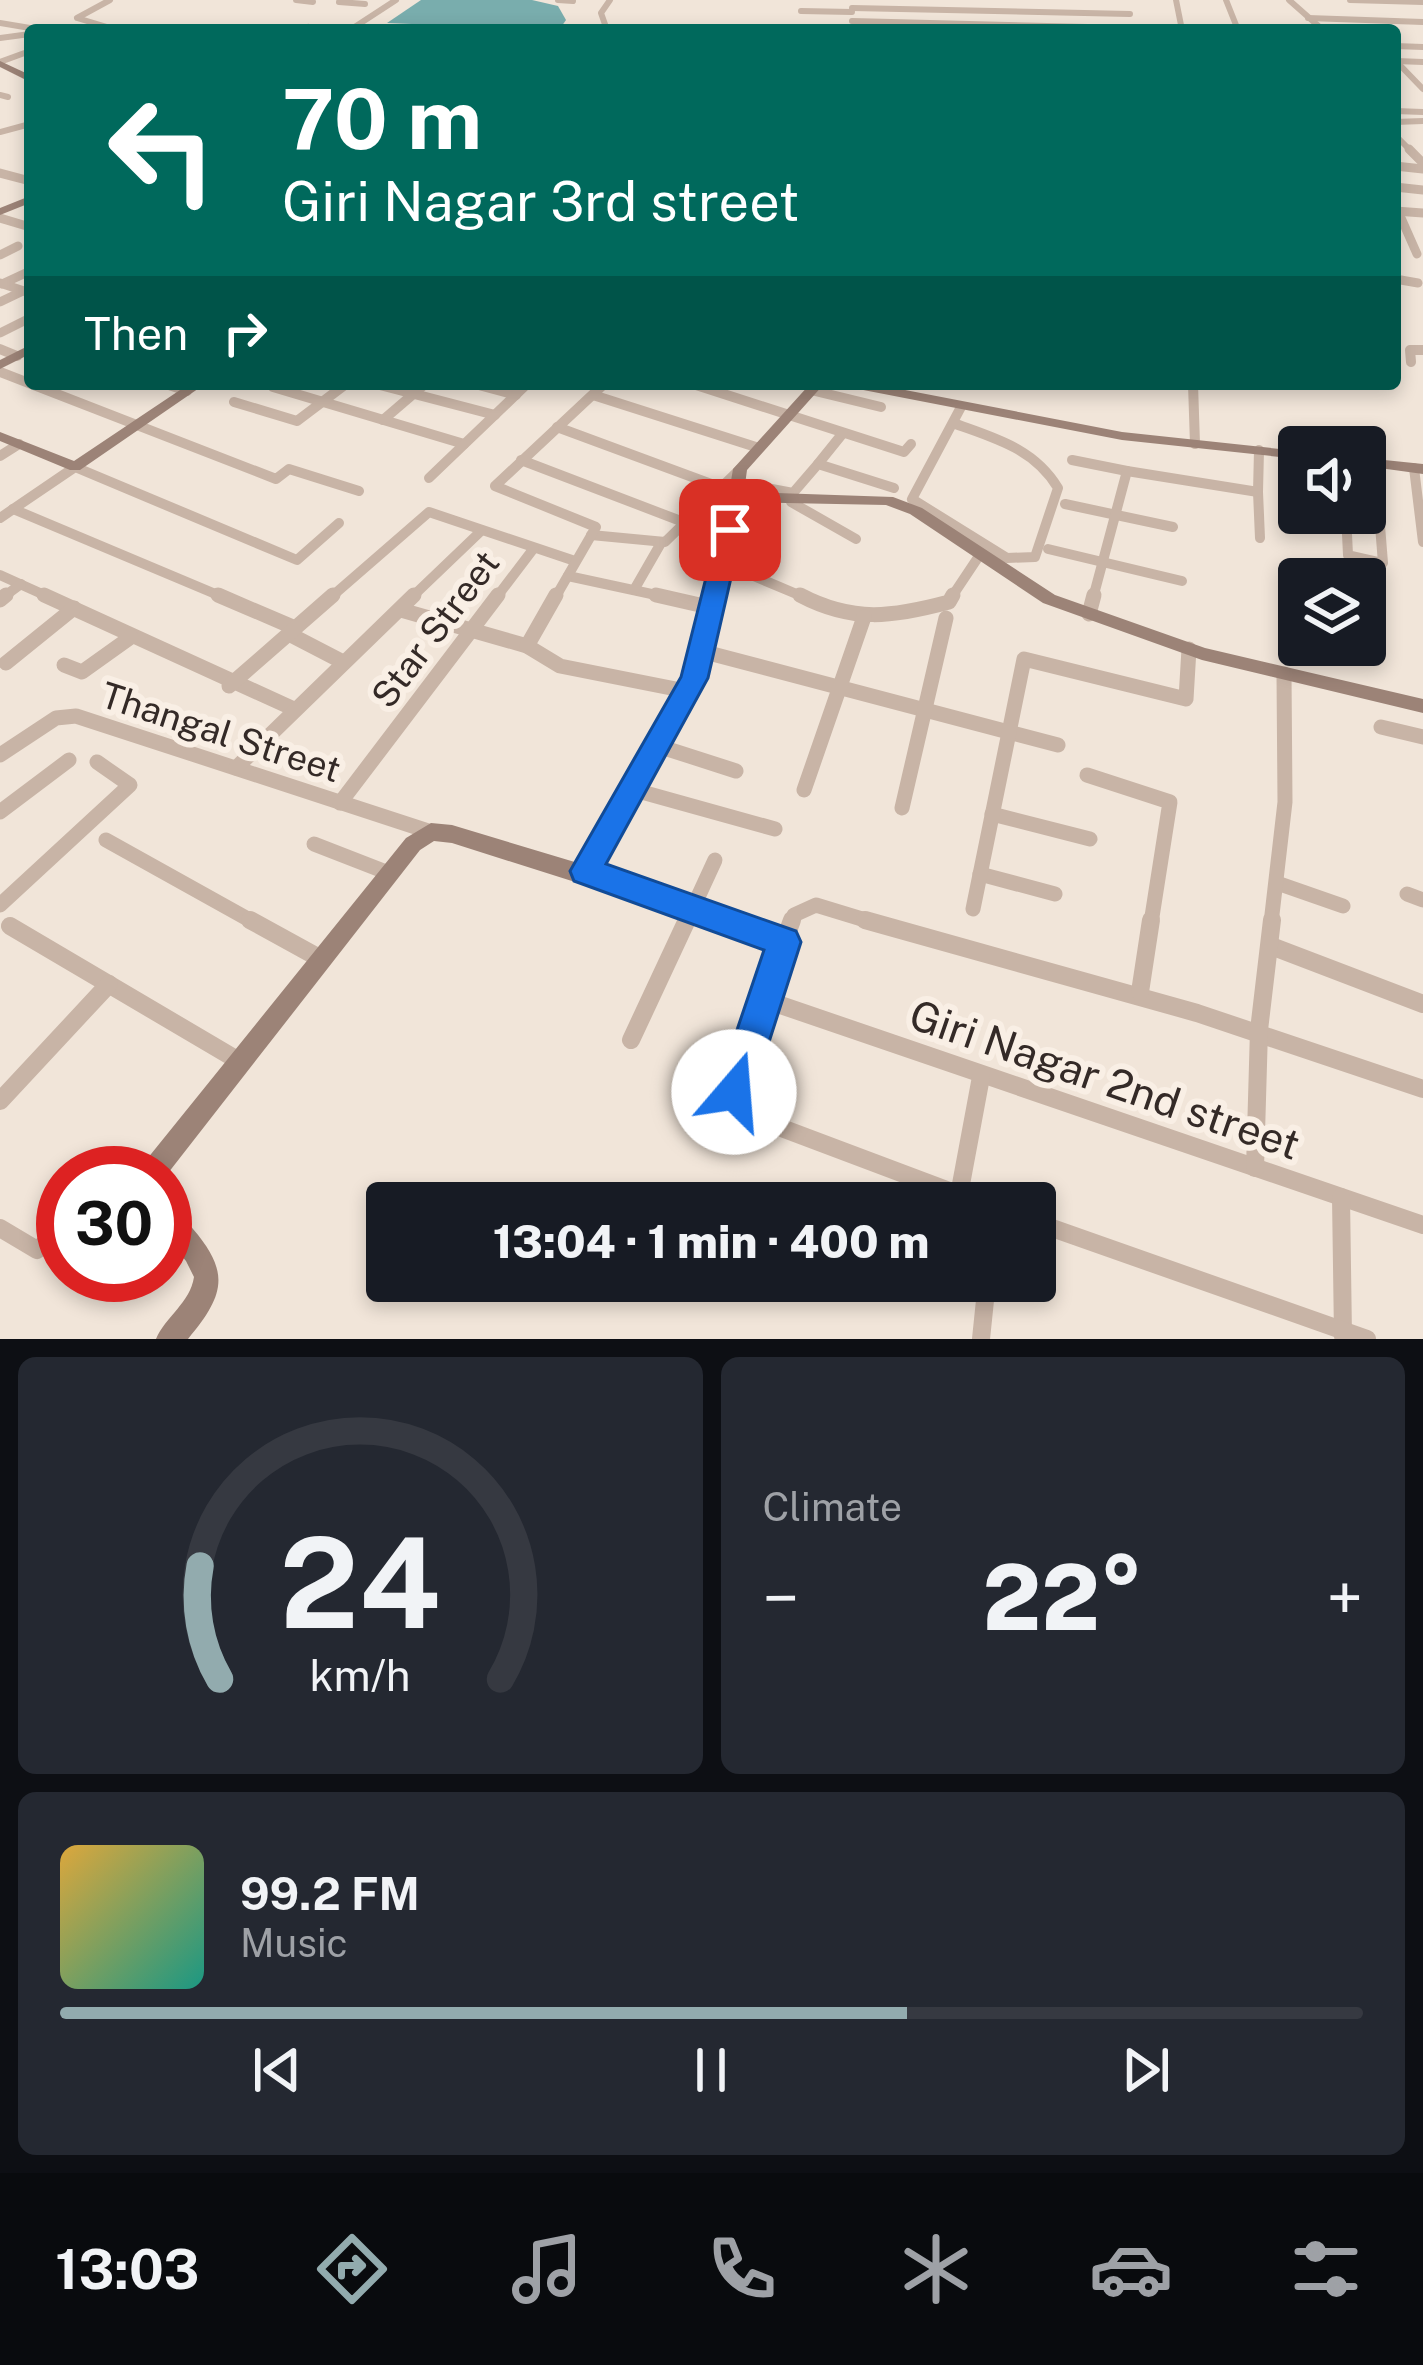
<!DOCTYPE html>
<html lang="en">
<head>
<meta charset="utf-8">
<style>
  :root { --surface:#171b24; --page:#242831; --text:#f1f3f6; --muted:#9ea1a6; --line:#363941; --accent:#92abae }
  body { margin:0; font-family:"Public Sans",sans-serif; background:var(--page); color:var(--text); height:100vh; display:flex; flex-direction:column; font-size:45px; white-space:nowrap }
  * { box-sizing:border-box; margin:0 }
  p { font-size:39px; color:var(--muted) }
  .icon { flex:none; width:66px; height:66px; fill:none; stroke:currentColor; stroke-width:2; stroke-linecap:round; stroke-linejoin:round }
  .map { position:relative; height:1339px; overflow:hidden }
  .details { display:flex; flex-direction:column; gap:18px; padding:18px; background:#0d0f14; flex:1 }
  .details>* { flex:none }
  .top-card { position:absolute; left:24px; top:24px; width:1377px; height:366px; border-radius:12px; box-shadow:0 6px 18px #0003; background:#00695c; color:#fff; overflow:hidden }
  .buttons { position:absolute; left:1278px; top:426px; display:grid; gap:24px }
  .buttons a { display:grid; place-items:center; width:108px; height:108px; border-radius:12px; background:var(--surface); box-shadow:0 6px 18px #0003; font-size:60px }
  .speed { position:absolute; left:36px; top:1146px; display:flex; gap:24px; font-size:60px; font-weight:700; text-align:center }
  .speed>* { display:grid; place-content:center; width:156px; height:156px; border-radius:50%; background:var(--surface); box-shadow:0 6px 18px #0003; line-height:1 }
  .speed .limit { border:18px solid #d22; background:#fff; color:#111 }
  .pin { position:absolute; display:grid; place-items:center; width:102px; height:102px; color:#fff; margin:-51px; border-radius:24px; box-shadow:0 6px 18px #0006 }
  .me { position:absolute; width:132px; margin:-66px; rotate:18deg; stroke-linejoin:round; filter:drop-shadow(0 0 9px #0008) }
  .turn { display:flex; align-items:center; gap:42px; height:252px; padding:0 60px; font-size:54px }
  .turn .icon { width:156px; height:156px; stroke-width:2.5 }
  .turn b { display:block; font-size:84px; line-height:102px }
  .then { display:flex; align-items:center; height:114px; padding:0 60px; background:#0003; gap:24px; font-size:45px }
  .big { font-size:90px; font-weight:800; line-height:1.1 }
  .details .tile { flex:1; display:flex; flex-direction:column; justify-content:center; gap:18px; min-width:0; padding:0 42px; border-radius:18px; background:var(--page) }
  .details .dial { align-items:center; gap:0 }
  .dial svg { height:312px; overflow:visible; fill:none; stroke:var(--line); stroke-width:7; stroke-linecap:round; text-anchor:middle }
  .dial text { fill:var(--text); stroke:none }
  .song { display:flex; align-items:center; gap:36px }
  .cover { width:144px; height:144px; border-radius:18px; background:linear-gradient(135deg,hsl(40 70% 55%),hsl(170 70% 35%)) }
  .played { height:12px; border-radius:6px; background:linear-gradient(90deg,var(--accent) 65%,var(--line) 65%) }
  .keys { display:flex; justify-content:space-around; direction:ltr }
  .heat { display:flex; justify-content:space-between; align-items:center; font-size:66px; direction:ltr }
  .details .tiles { flex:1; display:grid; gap:18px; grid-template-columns:1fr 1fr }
  .tile:last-child { grid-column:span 2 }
  .trip { position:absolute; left:366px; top:1182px; width:690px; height:120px; border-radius:12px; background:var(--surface); box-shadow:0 6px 18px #0003; font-weight:800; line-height:120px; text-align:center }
  .dock { display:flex; height:192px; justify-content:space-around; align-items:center; background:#090b0e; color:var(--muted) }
  .dock .icon { width:84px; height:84px }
  .dock .on { color:var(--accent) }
  .dock b { font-size:54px; color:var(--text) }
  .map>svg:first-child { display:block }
</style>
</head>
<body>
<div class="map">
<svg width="1423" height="1339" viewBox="0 0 1423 1339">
  <rect width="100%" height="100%" fill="#f1e5d9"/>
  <path fill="#79adad" d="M421,0H532L558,6L566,20L559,30L387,23Z"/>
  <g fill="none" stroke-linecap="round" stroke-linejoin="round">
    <g stroke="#c8b4a6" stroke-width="6">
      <path d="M110,0L77,18L117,30"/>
      <path d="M296,0L313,2"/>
      <path d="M558,0L573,1"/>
      <path d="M1176,0L1182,30"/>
      <path d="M1226,0L1238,30"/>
      <path d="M1289,0L1323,30"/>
      <path d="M1350,0L1423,2"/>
      <path d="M339,2L365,4"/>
      <path d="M852,8L1130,14"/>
      <path d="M801,11L852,12"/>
      <path d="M1308,18L1423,22"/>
      <path d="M852,21L1129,28"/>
      <path d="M0,23L42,30"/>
      <path d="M304,30L308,27"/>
      <path d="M350,30L396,0"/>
      <path d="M607,30L601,13L610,0"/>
      <path d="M0,38L30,34"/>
      <path d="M1395,46L1423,47"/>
      <path d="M1395,60L1423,89"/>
      <path d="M1396,61L1423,62"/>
      <path d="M0,62L30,51"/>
      <path d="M0,95L8,97"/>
      <path d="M1395,111L1423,112"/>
      <path d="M1395,122L1423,121"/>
      <path d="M0,132L30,124"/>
      <path d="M1395,135L1412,152"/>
    </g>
    <g stroke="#c8b4a6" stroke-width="9">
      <path d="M1409,149L1423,163"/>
      <path d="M1395,166L1423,169"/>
      <path d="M0,173L30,181"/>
      <path d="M1395,187L1423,190"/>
      <path d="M1395,211L1423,213"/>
      <path d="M1398,211L1417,254"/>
      <path d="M0,218L30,227"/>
      <path d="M0,255L18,246"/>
      <path d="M1395,279L1418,283"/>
      <path d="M0,283L30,293"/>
      <path d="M2,284L30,271"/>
      <path d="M0,302L23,291"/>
      <path d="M0,333L30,318"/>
    </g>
    <g stroke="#c8b4a6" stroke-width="10">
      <path d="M0,349L17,356"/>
      <path d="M1411,362L1410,350H1423"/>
      <path d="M0,372L276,479L289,469L359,491"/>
      <path d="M166,384L187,391"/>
      <path d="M376,384L495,415"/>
      <path d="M475,384L516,395"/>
      <path d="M693,384L904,452L911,444"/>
      <path d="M1193,384L1195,444"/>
      <path d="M273,387L464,444"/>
      <path d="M811,390L881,407"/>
      <path d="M593,395L759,448"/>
      <path d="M234,402L297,421L346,384"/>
      <path d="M383,420L425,384"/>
      <path d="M953,423C994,438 1034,448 1058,488L1035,557L1007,558L912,499L961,407"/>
      <path d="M557,427L722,488"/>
      <path d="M0,456L19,444"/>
      <path d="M521,460L686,523"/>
      <path d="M1072,460L1127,471"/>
      <path d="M818,464L843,433"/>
      <path d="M1414,468L1423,542"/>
      <path d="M429,478L527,384"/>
      <path d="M736,482L793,493L818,464L894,488"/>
      <path d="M1258,492L1260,538"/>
      <path d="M791,502L856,539"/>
      <path d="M1065,504L1173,527"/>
      <path d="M13,509L225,598"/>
      <path d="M1346,513L1348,555L1383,563L1375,463"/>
      <path d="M0,518L75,467L297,560L339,523"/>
      <path d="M591,535L665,542L740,469"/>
      <path d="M1048,549L1182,581"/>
      <path d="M725,564L806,598"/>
      <path d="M0,575L51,598"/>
      <path d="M568,576L670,598"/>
      <path d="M634,590L661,543"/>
      <path d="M2,598L21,584"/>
      <path d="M330,598L429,512L575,561"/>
      <path d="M411,598L481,531"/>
      <path d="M496,598L534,548"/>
      <path d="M555,598L596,527L495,486L604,384"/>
      <path d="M951,598L979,556"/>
      <path d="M1093,598L1127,471L1258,492L1259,450"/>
    </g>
    <g stroke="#c8b4a6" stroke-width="15">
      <path d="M44,595L294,709"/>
      <path d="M218,595L295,628"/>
      <path d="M656,595L713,608"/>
      <path d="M800,595C853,623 893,617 949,602L953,595"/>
      <path d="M0,600L6,595"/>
      <path d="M401,610L527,646L560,666L686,691"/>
      <path d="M1089,614L1094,595"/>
      <path d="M289,634L343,662"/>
      <path d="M527,646L556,595"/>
      <path d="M701,651L1058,745"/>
      <path d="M6,663L74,608"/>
      <path d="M64,665L82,672L131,637"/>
      <path d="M229,686L333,595"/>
      <path d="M1381,727L1423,737"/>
      <path d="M655,745L736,771"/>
      <path d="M0,755L56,718L76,716L431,832"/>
      <path d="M236,768L414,595"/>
      <path d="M1087,775L1170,802L1151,923"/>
      <path d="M631,789L775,829"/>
      <path d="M804,790L864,617"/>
      <path d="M340,803L498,595"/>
      <path d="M902,808L946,618"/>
      <path d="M0,812L69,760"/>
      <path d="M992,814L1090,839"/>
      <path d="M106,840L255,923"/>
      <path d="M314,844L386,872"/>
      <path d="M585,871L729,923"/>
      <path d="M980,874L1055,894"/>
      <path d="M1277,883L1343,906"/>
      <path d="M1407,894L1423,900"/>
      <path d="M0,905L130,785L97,762"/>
      <path d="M973,909L1024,659L1186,699L1189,649"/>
      <path d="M686,923L715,860"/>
      <path d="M791,923L794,915L816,905L875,923"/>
      <path d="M1271,923L1285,802L1284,674"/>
    </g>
    <g stroke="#c8b4a6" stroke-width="18">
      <path d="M250,920L321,959"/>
      <path d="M721,920L784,942L734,1092L739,1112L981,1203"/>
      <path d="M865,920L1197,1013L1423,1089"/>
      <path d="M10,926L239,1061"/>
      <path d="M784,942L792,920"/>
      <path d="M1271,946L1423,1004"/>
      <path d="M1140,992L1151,920"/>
      <path d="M763,999L1423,1225"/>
      <path d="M631,1040L687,920"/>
      <path d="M0,1101L109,984"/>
      <path d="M1255,1168L1259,1030L1272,920"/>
      <path d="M1341,1197L1343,1336"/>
      <path d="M964,1198L959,1195L981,1077"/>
      <path d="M1035,1222L1367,1339"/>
      <path d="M0,1228L37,1250L63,1228"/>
      <path d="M981,1339L987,1281"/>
    </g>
    <g fill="#9c8377" fill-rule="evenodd">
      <path d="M0,61L30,75V82L0,67Z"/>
      <path d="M30,196V203L0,215V208Z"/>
      <path d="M30,345V354L0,369V360Z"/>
      <path d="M189,384H205L80,470H70L0,441V432L74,461Z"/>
      <path d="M810,384H824L747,470L744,492L893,497L922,508L1055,595L1205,648L1423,699V713L1202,660L1043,603L910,514L886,505L743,502L733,564L703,678L592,877L575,882L452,843L434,841L420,850L165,1177V1173H139L143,1164L406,838L431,823L452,825L578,863L685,678L717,564L733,469Z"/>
      <path d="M846,384H874L1122,432L1299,451V459L1122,440L853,388Z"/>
      <path d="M1365,458L1423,464V474L1365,466Z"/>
      <path d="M165,1203C178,1208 185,1218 193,1229C231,1273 224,1296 188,1339H156C166,1316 190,1303 194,1277L186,1261L165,1236Z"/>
    </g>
  </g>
  <path fill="#1a73e8" stroke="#114b97" stroke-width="3" d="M730,523L742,530L708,678L606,864L796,931L801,942L753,1092L747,1105L734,1110L721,1105L716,1092L764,950L574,881L570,871L681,677L718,530Z"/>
  <g text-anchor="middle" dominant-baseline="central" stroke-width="12" stroke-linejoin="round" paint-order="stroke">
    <g font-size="36" fill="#342a27" stroke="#f9efe5">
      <text transform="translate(435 629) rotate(-53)">Star Street</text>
      <text transform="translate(221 732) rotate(18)">Thangal Street</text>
    </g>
    <g font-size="42" fill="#342a27" stroke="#f9efe5">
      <text transform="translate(1105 1079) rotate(19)">Giri Nagar 2nd street</text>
    </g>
  </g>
</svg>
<div class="buttons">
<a><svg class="icon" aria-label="sound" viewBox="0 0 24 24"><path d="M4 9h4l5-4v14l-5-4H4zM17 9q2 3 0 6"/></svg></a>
<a><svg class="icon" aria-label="layers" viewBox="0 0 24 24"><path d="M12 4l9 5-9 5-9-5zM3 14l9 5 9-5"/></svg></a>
</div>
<div class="speed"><div class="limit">30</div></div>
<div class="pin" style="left:730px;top:530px;background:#d93025"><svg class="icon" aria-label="arrive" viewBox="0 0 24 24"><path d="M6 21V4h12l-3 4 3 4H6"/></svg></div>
<svg class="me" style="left:734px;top:1092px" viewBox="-20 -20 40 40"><circle r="19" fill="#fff"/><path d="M0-13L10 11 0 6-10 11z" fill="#1a73e8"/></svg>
<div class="trip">13:04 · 1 min · 400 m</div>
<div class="top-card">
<div class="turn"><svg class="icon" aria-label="left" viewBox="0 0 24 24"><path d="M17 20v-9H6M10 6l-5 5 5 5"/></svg><div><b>70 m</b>Giri Nagar 3rd street</div></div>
<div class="then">Then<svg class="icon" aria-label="right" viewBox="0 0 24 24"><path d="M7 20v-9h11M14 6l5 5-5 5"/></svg></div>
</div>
</div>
<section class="details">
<div class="tiles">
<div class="tile dial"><svg viewBox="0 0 100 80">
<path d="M14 69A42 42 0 1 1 86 69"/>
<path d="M14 69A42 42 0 0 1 9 40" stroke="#92abae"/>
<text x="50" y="56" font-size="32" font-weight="700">24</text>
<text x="50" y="72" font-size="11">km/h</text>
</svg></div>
<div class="tile"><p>Climate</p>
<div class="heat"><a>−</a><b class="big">22°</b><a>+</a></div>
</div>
<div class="tile">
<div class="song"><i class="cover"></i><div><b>99.2 FM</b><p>Music</p></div></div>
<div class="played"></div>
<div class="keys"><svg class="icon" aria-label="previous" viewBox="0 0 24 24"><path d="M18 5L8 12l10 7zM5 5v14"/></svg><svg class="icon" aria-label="pause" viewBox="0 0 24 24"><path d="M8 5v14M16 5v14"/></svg><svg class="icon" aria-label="next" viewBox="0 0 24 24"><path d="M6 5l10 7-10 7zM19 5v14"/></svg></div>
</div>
</div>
</section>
<nav class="dock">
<b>13:03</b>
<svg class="icon on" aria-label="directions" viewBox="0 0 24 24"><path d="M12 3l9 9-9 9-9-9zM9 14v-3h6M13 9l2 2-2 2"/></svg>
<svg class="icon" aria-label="music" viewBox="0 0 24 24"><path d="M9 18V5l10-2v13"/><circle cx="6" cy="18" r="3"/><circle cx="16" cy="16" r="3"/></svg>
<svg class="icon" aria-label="phone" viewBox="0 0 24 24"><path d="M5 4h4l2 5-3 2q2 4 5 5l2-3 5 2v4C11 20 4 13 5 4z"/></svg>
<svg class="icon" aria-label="climate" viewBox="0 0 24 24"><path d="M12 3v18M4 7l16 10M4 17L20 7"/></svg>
<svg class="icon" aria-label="car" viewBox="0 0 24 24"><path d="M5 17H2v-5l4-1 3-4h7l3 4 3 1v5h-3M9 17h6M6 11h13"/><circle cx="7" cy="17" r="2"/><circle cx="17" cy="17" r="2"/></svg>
<svg class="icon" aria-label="filters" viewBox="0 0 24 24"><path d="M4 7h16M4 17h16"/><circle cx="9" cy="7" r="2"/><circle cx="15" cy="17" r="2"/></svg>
</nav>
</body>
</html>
